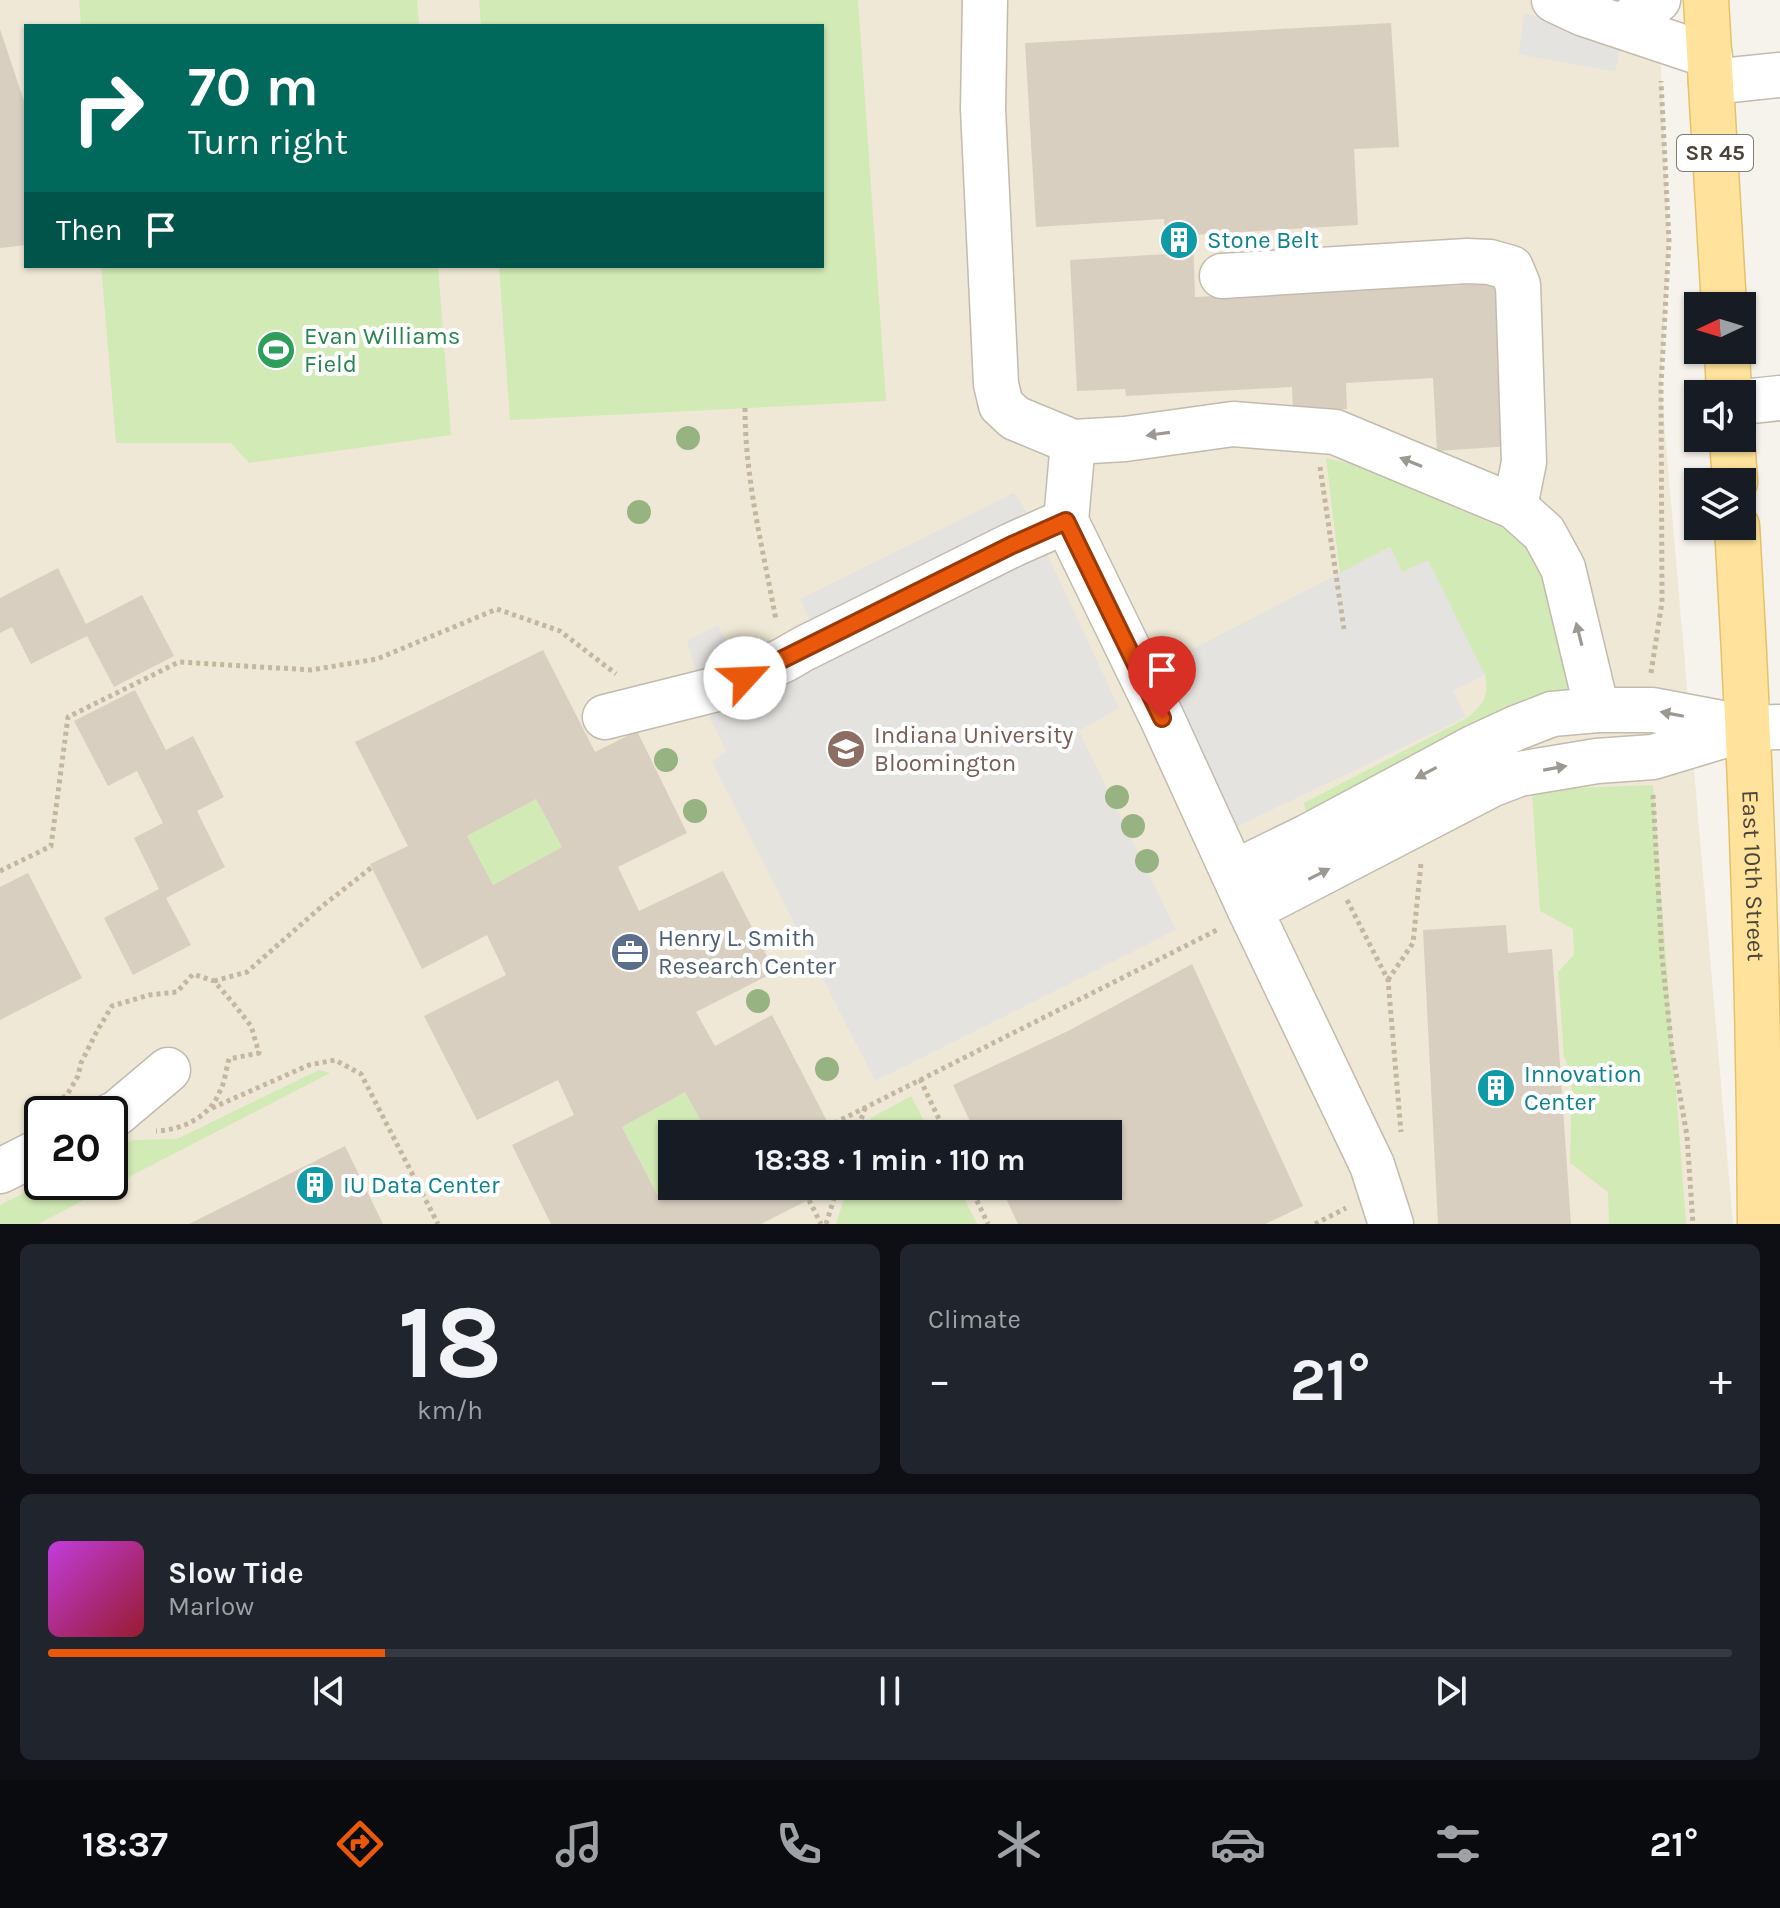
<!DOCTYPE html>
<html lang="en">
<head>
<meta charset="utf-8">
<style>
  :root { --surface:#171b24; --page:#20242c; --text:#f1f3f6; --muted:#9ea1a6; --line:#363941; --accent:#ea580c }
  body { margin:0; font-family:Karla,sans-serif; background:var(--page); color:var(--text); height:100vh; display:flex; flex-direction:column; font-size:30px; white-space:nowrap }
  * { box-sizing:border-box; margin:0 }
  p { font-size:26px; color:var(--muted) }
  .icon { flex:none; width:44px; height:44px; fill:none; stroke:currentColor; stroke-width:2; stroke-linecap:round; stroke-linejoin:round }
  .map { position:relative; height:1224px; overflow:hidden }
  .side { display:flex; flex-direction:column; gap:20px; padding:20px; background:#0d0f14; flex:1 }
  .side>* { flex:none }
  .banner { position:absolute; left:24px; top:24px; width:800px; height:244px; border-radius:0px; box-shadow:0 2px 6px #0004; background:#00695c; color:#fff; overflow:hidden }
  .needle { width:52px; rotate:266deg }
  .fabs { position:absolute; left:1684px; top:292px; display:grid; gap:16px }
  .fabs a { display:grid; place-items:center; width:72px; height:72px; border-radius:0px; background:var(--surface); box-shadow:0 2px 6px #0004; font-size:40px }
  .speed { position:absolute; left:24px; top:1096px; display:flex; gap:16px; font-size:40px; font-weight:700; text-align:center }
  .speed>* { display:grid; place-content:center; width:104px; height:104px; border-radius:50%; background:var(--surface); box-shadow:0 2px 6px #0004; line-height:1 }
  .speed .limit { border:4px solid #111; border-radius:12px; background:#fff; color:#111 }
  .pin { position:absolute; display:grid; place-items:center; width:68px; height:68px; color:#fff; margin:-82px -34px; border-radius:50% 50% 50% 0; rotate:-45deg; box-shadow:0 0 8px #0007 }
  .pin .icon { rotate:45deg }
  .me { position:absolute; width:88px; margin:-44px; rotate:65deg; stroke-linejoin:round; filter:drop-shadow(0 0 6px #0008) }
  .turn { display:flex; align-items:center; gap:28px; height:168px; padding:0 32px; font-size:36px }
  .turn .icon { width:104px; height:104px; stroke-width:2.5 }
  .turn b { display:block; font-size:56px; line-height:68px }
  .then { display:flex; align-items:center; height:76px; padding:0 32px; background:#0003; gap:16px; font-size:30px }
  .big { font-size:60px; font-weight:700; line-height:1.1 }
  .side .card { flex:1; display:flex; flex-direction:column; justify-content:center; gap:12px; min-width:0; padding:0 28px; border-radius:12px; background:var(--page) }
  .side .dial { align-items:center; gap:0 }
  .dial b { font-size:104px; line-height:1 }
  .song { display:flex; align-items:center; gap:24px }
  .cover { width:96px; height:96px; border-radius:12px; background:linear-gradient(135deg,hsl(290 70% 55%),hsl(350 70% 35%)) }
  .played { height:8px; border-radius:4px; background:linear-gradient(90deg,var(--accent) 20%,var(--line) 20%) }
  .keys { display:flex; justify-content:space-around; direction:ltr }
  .heat { display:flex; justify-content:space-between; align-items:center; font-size:44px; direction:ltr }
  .side .tiles { flex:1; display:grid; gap:20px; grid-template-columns:1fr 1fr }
  .card:last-child { grid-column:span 2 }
  .trip { position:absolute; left:658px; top:1120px; width:464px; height:80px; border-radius:0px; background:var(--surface); box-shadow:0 2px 6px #0004; font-weight:700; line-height:80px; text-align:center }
  .menu { display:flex; height:128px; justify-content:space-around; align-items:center; background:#090b0e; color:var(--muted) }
  .menu .icon { width:56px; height:56px }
  .menu .selected { color:var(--accent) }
  .menu b { font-size:36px; color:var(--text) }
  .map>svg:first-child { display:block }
</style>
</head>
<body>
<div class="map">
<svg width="1780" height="1224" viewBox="0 0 1780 1224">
  <rect width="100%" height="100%" fill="#f6f3ec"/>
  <path fill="#efe8d6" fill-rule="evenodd" d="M0,0H1658L1669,241L1661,385L1733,1224H0ZM26,26H822V266H26ZM42,1114H110V1182H42ZM672,1134H1108V1186H672Z"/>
  <g fill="#d2eab5">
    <path d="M79,0H417L419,26H81Z"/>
    <path d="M479,0H858L886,401L510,420L499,266H822V26H481Z"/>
    <path d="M101,266H438L451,435L249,463L231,443H116Z"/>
    <path d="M1326,458L1360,466L1507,530L1538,559L1570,689L1533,700L1308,820L1304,803L1467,718C1484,704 1489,697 1485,674L1402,572L1390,547L1340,573Z"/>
    <path d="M1653,785L1686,1224H1609L1608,1192L1570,1163L1572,1075L1564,1056L1558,972L1574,955L1573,929L1540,911L1532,793L1547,789Z"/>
    <path d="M536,799L562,847L493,885L467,836Z"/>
    <path d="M319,1070L330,1073L38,1224H0V1205L46,1182H110V1150L133,1140L177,1139Z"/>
    <path d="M685,1092L708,1134H672V1186H682L659,1198L622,1127Z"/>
    <path d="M911,1096L931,1134H866L871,1118Z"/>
    <path d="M848,1186H958L977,1224H836Z"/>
  </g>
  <g fill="#e5e3e0">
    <path d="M1524,13L1624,37L1615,72L1519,54Z"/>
    <path d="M1014,493L1028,513L1119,708L1079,731L1176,930L875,1081L712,762L726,751L710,719L687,641L718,625L734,656L813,627L800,599Z"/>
    <path d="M1390,547L1402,572L1428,560L1485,675L1453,691L1466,717L1236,827L1169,690L1198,673L1189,651Z"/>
  </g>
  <g fill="#d8cfc1" fill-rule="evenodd">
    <path d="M1391,23L1399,147L1354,149L1358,225L1193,235L1195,297L1445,283V286L1503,283L1512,446L1437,451L1433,378L1346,383L1347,409L1293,412L1292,387L1126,396L1125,389L1077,391L1070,260L1166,254L1164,219L1036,227L1025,43Z"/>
    <path d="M0,29L26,107V245L0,248Z"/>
    <path d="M58,568L86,624L142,595L174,656L114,687L87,636L31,664L12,627L0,633V598Z"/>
    <path d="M543,650L595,752L637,731L687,833L618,867L639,911L723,871L775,972L696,1012L715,1046L772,1015L827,1121L803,1134H708L685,1092L622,1127L659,1198L682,1186H809L814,1197L761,1224H551L512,1145L574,1115L558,1080L477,1120L424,1016L506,975L487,935L422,969L370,864L408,846L355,742ZM536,799L562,847L493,885L467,836Z"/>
    <path d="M135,690L166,750L193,736L224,797L197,811L225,867L166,898L191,945L133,975L104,918L159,889L134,838L163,823L137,771L108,786L74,721Z"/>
    <path d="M28,873L82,978L0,1020V887Z"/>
    <path d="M1506,925L1508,953L1552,949L1571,1224H1438L1423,930Z"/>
    <path d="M1192,964L1303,1206L1265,1224H1018L1000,1186H1108V1134H976L953,1085L1070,1030Z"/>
    <path d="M345,1146L383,1224H189Z"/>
  </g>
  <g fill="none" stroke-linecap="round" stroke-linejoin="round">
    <g stroke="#c2bbae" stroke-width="47">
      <g id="minor">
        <path d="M985,0L983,109L996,384L1001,405L1015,418L1073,442L1125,439L1233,424L1335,432L1515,507L1544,533L1563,568L1597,710"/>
        <path d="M1554,0L1584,14L1710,56"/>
        <path d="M1622,26L1658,0"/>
        <path d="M1711,82L1780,75"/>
        <path d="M1222,276L1467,261L1490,262L1511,268L1518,285L1524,462L1515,507"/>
        <path d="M1742,402L1780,398"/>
        <path d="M1073,442L1066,521L1162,718L1250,910L1372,1165L1391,1224"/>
        <path d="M605,717L725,687L784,660L803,649L1012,545L1066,521"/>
        <path d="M1233,873L1307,837L1475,747L1516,728L1552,714L1597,710H1653L1743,727"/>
        <path d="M1250,910L1491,785L1519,774L1597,761L1653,757L1749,728L1780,727"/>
        <path d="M110,1116L117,1113L168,1070"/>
        <path d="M0,1171L42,1150"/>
      </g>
    </g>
    <g stroke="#e6c16a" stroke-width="47">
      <g id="major">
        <path d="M1706,0L1724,306"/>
        <path d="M1727,350L1729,394"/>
        <path d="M1732,438L1735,482"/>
        <path id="s1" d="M1737,526C1751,759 1759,990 1760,1224"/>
      </g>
    </g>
    <g stroke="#c4b79f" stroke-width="5" stroke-dasharray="4 4" stroke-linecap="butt">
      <path d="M745,408C745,480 763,549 776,620"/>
      <path d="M1320,467L1344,629"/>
      <path d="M1651,673L1662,602L1661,385L1669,241L1661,81"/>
      <path d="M1653,795L1662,957L1672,1050L1687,1136L1693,1224"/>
      <path d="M0,871L51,846L68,717L179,662L311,670L377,659L497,609L560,631L616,674"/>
      <path d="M1347,900L1388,980L1401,1132"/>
      <path d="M1388,980L1413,943L1421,863"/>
      <path d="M214,981L247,972L321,907L371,868"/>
      <path d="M920,1079L946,1134"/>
      <path d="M212,1108L309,1065L335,1060L361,1074L438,1224"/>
      <path d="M42,1111L67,1095L78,1076L81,1063L97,1031L112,1006L149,995L177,992L193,974L214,981L233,1003L251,1026L259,1053L229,1059C226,1069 225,1082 220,1091C210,1117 182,1130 156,1131"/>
      <path d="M813,1134L1219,929"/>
      <path d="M856,1134L865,1108"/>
      <path d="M970,1186L988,1224"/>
      <path d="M809,1200L821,1224"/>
      <path d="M826,1224L838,1186"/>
      <path d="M1315,1224L1346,1208"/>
    </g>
    <use href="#minor" stroke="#fff" stroke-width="44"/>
    <use href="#major" stroke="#ffe39c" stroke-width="44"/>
  </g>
  <g fill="#97b381">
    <circle cx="688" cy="438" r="12"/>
    <circle cx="639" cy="512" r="12"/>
    <circle cx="666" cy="760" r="12"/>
    <circle cx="1117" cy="797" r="12"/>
    <circle cx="695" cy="811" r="12"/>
    <circle cx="1133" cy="826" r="12"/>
    <circle cx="1147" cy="861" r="12"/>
    <circle cx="758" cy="1001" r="12"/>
    <circle cx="827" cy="1069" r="12"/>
  </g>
  <defs><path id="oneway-solid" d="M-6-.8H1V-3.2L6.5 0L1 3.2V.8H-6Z" transform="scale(2)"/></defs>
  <g fill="#9c9892">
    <use href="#oneway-solid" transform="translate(1158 434) rotate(172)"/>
    <use href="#oneway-solid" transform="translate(1411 462) rotate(-158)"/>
    <use href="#oneway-solid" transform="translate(1579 634) rotate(-104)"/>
    <use href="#oneway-solid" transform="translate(1672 714) rotate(-169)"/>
    <use href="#oneway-solid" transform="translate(1555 768) rotate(-10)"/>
    <use href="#oneway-solid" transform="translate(1426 773) rotate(152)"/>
    <use href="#oneway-solid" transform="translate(1319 874) rotate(-27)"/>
  </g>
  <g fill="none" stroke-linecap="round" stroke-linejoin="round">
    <g stroke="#983908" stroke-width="20">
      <path id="route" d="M745,678L1012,545L1066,521L1162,718"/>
    </g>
    <use href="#route" stroke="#ea580c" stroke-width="14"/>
  </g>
  <defs>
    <g id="building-disc" transform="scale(2)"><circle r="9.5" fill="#0f9aa8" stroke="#fff"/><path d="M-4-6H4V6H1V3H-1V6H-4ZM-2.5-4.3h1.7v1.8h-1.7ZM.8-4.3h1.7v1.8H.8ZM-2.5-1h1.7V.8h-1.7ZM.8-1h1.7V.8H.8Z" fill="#fff"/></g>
    <g id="stadium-disc" transform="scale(2)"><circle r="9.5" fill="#2e9e5b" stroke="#fff"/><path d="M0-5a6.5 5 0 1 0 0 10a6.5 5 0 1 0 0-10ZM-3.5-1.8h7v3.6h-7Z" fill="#fff"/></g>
    <g id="university-disc" transform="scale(2)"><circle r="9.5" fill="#8d6e63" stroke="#fff"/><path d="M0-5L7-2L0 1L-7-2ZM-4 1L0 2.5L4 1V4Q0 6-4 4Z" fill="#fff"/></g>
    <g id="office-disc" transform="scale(2)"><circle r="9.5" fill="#5c6f8a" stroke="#fff"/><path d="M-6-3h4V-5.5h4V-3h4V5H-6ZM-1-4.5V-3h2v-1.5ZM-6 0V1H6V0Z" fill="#fff"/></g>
  </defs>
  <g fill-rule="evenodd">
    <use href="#building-disc" x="1179" y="240"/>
    <use href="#stadium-disc" x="276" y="350"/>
    <use href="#university-disc" x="846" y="749"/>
    <use href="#office-disc" x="630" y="952"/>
    <use href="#building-disc" x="1496" y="1088"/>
    <use href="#building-disc" x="315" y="1185"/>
  </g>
  <g text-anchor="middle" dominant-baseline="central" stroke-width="8" stroke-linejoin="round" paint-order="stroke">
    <rect fill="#fff" stroke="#817c74" stroke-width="2" x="1677" y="135" width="76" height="36" rx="6"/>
    <g font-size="22" font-weight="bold" fill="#4b4439">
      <text x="1715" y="153">SR 45</text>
    </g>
    <g font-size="24" fill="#0d838f" stroke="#fff" text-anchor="start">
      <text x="1207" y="240">Stone Belt</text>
      <text x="1524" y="1074">Innovation<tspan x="1524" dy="28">Center</tspan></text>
      <text x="343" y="1185">IU Data Center</text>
    </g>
    <g font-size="24" fill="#27864d" stroke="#fff" text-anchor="start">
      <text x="304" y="336">Evan Williams<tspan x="304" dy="28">Field</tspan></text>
    </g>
    <g font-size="24" fill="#785e54" stroke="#fff" text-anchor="start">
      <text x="874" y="735">Indiana University<tspan x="874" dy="28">Bloomington</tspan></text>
    </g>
    <g font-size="24" fill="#4b4439" stroke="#fff">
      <text stroke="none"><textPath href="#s1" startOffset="350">East 10th Street</textPath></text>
    </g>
    <g font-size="24" fill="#4e5e75" stroke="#fff" text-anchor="start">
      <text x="658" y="938">Henry L. Smith<tspan x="658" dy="28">Research Center</tspan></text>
    </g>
  </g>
</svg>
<div class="fabs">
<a><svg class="needle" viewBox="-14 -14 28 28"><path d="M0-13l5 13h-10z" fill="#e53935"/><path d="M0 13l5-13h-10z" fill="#9ea1a6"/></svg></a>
<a><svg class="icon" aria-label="sound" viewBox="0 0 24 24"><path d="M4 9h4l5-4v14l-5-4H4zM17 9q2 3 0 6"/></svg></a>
<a><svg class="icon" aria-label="layers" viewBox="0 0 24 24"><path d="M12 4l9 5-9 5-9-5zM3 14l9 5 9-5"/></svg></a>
</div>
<div class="speed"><div class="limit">20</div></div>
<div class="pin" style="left:1162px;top:718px;background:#d93025"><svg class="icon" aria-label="arrive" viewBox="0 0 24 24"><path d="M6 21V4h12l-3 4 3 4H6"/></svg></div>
<svg class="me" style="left:745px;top:678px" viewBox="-20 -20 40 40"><circle r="19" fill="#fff"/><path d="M0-13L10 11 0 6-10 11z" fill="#ea580c"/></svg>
<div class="trip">18:38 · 1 min · 110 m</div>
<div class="banner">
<div class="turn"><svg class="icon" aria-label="right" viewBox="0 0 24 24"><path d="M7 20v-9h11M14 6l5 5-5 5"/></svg><div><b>70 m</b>Turn right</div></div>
<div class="then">Then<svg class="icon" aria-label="arrive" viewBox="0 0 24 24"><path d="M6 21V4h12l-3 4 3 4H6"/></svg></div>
</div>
</div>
<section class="side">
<div class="tiles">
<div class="card dial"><b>18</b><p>km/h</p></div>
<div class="card"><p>Climate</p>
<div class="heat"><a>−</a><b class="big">21°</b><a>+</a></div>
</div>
<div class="card">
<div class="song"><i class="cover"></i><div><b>Slow Tide</b><p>Marlow</p></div></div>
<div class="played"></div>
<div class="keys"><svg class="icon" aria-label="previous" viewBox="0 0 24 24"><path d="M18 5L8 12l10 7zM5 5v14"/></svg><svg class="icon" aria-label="pause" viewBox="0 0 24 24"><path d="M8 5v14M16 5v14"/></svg><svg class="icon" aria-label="next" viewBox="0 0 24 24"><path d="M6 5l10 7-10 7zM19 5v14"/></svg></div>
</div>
</div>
</section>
<nav class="menu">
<b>18:37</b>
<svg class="icon selected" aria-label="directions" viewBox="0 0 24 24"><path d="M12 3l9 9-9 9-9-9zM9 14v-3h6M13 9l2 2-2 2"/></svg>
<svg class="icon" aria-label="music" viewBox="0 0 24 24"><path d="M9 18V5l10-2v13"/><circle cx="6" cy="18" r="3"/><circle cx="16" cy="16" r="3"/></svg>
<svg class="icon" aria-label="phone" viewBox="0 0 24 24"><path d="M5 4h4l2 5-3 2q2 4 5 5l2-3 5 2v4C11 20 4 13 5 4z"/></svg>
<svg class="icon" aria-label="climate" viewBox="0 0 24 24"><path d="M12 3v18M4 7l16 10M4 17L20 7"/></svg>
<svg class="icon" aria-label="car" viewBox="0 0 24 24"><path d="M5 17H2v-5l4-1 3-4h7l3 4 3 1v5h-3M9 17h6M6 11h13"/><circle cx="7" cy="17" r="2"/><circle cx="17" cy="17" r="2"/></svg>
<svg class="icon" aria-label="filters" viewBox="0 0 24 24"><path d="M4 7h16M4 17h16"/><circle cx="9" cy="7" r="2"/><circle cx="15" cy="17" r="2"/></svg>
<b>21°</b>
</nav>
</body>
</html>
